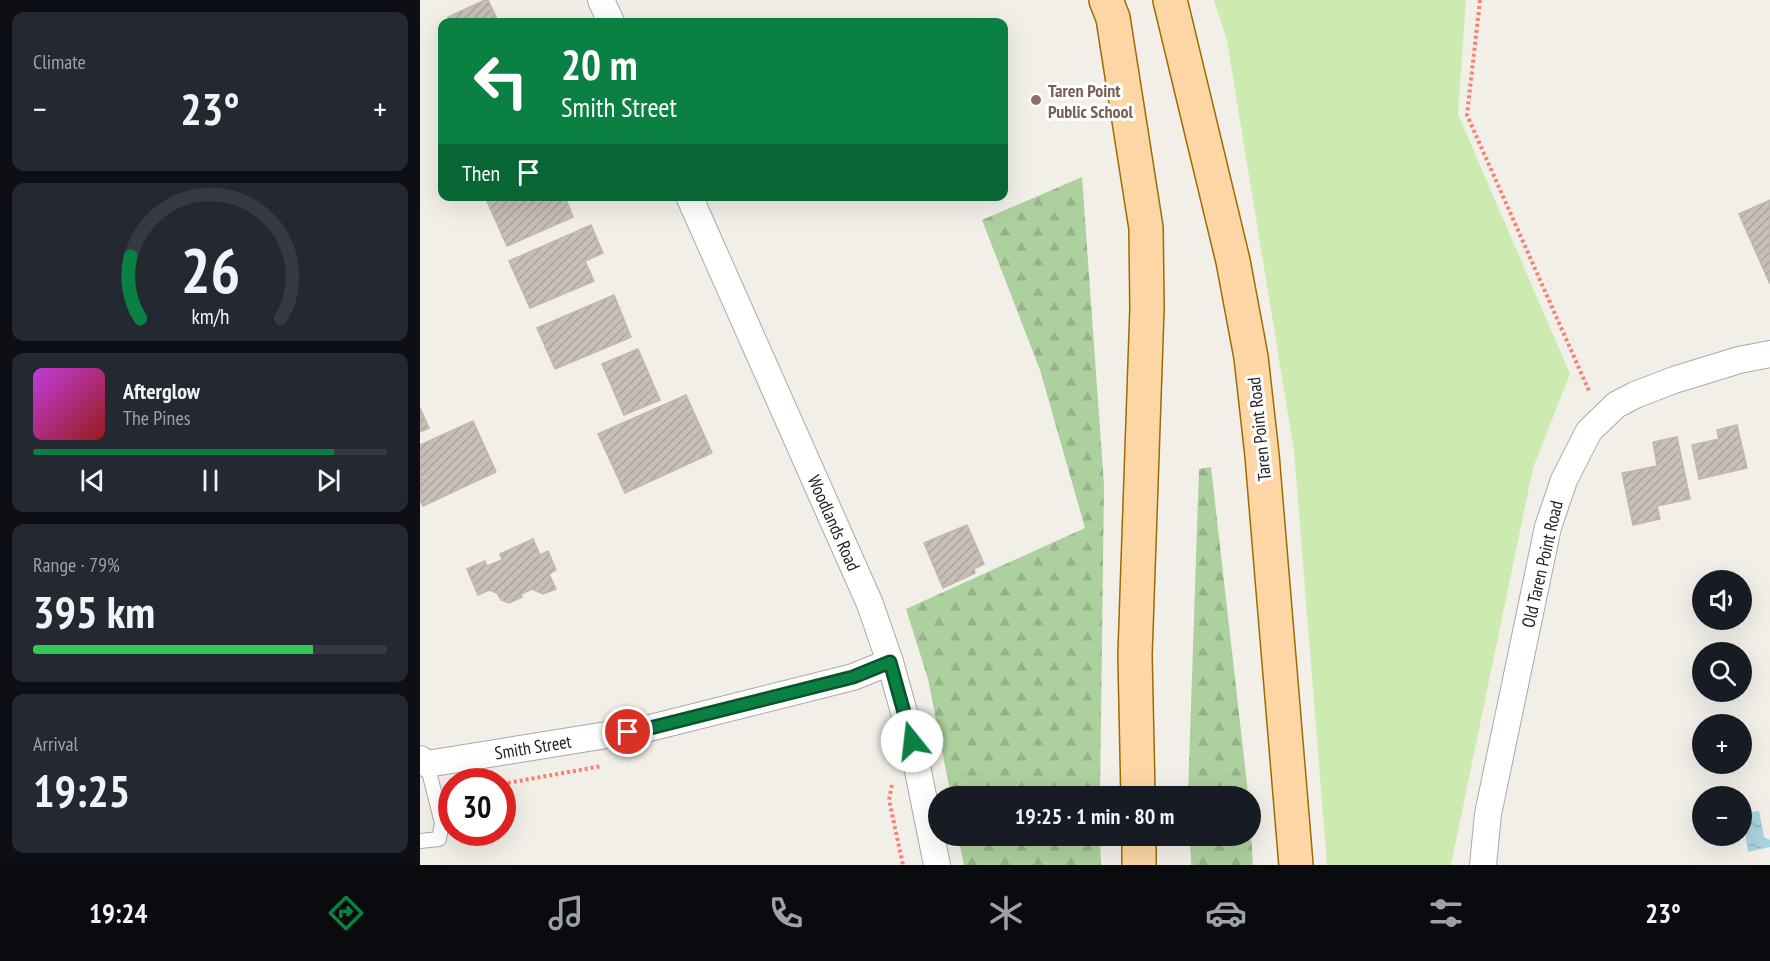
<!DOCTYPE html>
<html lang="en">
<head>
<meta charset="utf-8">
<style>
  :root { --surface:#171b24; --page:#242831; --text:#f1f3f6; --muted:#9ea1a6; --line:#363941; --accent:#0b8043 }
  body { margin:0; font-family:"PT Sans Narrow",sans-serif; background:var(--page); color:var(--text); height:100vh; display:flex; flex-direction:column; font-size:22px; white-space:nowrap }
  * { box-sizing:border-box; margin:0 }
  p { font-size:20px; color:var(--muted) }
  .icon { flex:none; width:33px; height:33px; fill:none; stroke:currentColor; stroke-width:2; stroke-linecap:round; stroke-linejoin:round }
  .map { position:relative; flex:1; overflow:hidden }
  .drawer { display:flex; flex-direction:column; gap:12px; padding:12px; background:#0d0f14; width:420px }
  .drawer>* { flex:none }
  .banner { position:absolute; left:18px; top:18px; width:570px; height:183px; border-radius:12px; box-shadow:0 6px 24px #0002; background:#0b8043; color:#fff; overflow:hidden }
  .tools { position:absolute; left:1272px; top:570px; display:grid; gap:12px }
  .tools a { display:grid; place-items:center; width:60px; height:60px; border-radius:50%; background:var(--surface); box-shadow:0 6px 24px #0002; font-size:30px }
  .speed { position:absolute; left:18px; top:768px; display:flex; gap:12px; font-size:30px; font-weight:700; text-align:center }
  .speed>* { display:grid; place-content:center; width:78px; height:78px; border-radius:50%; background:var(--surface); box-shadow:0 6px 24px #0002; line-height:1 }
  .speed .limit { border:9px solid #d22; background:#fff; color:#111 }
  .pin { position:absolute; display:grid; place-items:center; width:51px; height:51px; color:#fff; margin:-26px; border:3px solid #fff; border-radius:50%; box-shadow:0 2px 6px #0007 }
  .me { position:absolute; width:66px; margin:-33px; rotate:344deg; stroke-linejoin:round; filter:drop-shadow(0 0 4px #0008) }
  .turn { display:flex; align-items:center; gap:21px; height:126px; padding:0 24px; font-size:27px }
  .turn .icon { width:78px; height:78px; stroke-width:2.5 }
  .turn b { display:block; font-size:42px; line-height:51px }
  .then { display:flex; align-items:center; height:57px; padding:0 24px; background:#0003; gap:12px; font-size:22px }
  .big { font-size:45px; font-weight:600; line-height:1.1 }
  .drawer .card { flex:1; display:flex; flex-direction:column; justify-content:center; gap:9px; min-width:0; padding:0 21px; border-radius:12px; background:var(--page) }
  .drawer .dial { align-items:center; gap:0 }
  .dial svg { height:156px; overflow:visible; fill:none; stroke:var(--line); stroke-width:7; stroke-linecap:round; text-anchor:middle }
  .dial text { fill:var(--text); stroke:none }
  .song { display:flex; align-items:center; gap:18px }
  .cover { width:72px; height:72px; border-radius:9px; background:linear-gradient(135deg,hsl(290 70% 55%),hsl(0 70% 35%)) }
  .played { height:6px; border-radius:3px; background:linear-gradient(90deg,var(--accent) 85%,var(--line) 85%) }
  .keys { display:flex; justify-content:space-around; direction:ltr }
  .heat { display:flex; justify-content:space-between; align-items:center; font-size:33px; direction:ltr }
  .charge { height:9px; border-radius:4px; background:linear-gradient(90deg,#34c759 79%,var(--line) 0) }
  .trip { position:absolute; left:508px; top:786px; width:333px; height:60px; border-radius:30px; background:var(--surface); box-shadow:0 6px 24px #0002; font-weight:600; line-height:60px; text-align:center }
  .menu { display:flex; height:96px; justify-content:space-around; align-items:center; background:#090b0e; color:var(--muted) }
  .menu .icon { width:42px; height:42px }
  .menu .selected { color:var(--accent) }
  .menu b { font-size:27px; color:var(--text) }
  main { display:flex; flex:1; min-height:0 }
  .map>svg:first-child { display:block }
</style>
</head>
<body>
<main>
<section class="drawer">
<div class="card"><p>Climate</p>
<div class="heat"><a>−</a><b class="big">23°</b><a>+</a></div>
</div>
<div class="card dial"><svg viewBox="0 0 100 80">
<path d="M14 69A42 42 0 1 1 86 69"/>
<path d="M14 69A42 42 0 0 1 9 37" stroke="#0b8043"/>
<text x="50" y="56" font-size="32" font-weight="700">26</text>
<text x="50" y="72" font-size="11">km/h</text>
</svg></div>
<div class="card">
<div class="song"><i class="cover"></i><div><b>Afterglow</b><p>The Pines</p></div></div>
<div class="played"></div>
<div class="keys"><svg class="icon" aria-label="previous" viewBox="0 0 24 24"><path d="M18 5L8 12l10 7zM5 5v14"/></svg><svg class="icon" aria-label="pause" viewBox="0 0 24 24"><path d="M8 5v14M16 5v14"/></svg><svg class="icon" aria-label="next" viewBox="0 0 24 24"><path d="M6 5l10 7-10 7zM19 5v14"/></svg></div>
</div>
<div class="card"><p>Range · 79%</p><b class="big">395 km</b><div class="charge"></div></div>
<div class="card"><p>Arrival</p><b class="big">19:25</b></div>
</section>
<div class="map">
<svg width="1350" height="865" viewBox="0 0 1350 865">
  <defs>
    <pattern id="forest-firs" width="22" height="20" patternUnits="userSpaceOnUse" patternTransform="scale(1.5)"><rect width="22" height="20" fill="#add19e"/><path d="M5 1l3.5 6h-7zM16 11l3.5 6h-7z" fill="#95b388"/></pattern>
    <pattern id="water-ripples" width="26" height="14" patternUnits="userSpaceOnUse" patternTransform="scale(1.5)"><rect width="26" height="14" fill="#aad3df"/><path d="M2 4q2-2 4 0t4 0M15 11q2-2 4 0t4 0" fill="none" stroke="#92b5bf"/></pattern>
    <pattern id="building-hatch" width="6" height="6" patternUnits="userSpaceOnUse" patternTransform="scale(1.5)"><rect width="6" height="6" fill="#c7bfb8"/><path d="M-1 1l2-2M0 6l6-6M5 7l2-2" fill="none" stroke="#aba49e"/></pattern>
  </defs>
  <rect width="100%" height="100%" fill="#f2efe9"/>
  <path fill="#cdebb0" d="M794,0H1046L1038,114L1150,374L1113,468L1031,865H907L874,451L807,41Z"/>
  <g fill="url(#forest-firs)">
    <path d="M662,177L684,485L680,796H531L508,679L486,609L665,528L620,370L562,220Z"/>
    <path d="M791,467L827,784L828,796H768L779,469Z"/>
    <path d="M538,836H680L681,865H544Z"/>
    <path d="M770,836H831L833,865H771Z"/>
  </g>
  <path fill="url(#water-ripples)" d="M1339,811L1344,837L1350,840V847L1328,852L1322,814Z"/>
  <g fill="url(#building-hatch)" stroke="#c4b6ab" stroke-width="1.5">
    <path d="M65,0H68L77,19L73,22H31L28,17Z"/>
    <path d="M77,196H146L145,197L153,217L87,246L67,201Z"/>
    <path d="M1350,200V284L1319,214Z"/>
    <path d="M171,225L183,253L165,261L174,281L110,308L89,261Z"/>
    <path d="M194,295L211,337L135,369L117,328Z"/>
    <path d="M218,349L240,400L204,415L182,364Z"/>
    <path d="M266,395L292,453L205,493L178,434Z"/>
    <path d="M0,408L9,428L0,432Z"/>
    <path d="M53,421L76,472L3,506L0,500V445Z"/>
    <path d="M1317,425L1327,468L1279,479L1272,445L1299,439L1297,430Z"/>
    <path d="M1257,437L1270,499L1237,506L1240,519L1213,525L1202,473L1237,466L1233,442Z"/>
    <path d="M547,525L564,564L554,569L555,573L523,588L504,543Z"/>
    <path d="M113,539L120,555L128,551L136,570L129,574L136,589L123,594L112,589L101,594L102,597L89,603L81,600L77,593L69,590L58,595L47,569L65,561L67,566L82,560L80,554Z"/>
  </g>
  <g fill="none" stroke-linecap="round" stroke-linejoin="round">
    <g stroke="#a9a9a9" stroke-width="16">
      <path id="lane" d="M0,841L19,839L22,823L7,764"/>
    </g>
    <g stroke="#a9a9a9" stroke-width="28">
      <g id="street">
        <path d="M181,0L191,22"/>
        <path d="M269,196L450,604L470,662L492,741L517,865"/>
        <path d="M0,759L7,764L230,728L433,677L470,662"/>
        <path d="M1063,865L1068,814L1128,527L1144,480L1169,431L1196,405L1215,395L1254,380L1319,360L1350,354"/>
      </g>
    </g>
    <g stroke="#a06b00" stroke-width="36">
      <g id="primary">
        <path d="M686,0L693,18L726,228L727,308L715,655L718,796"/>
        <path d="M750,0L813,261L831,357L842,455L876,865"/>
        <path d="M719,836V865"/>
      </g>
    </g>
    <g stroke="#fa8072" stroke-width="4" stroke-dasharray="3 3" stroke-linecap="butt">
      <path d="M1060,0L1047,115L1170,393"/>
      <path d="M82,784L182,766"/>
      <path d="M472,785L469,800L483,865"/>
    </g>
    <use href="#lane" stroke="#fff" stroke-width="14"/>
    <use href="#street" stroke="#fff" stroke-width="26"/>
    <use href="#primary" stroke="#fcd6a4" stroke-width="33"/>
  </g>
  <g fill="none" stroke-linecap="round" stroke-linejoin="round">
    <g stroke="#07532c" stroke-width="15">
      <path id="route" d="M208,732L230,728L433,677L470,662L492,741"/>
    </g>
    <use href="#route" stroke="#0b8043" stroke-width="10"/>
  </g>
  <circle fill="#8d6e63" stroke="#fff" stroke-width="2" cx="616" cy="100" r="6"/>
  <g text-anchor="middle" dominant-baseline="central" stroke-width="6" stroke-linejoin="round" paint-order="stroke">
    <g font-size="18" font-weight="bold" fill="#785e54" stroke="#fff" text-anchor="start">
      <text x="628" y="90">Taren Point<tspan x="628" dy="21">Public School</tspan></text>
    </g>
    <g font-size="18" fill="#222" stroke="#fff">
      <text transform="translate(839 429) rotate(-96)">Taren Point Road</text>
      <text transform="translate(414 523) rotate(66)">Woodlands Road</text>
      <text transform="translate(1122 564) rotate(-77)">Old Taren Point Road</text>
      <text transform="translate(113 747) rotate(-9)">Smith Street</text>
    </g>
  </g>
</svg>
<div class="tools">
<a><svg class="icon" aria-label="sound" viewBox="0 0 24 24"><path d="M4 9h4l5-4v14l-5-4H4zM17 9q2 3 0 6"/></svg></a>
<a><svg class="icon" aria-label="search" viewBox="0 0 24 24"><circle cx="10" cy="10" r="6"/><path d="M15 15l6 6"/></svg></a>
<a>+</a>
<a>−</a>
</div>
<div class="speed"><div class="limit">30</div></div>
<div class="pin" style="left:208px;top:732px;background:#d93025"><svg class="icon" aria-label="arrive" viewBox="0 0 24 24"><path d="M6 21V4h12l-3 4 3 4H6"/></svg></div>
<svg class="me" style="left:492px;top:741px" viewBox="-20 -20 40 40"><circle r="19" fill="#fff"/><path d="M0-13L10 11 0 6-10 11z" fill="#0b8043"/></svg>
<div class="trip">19:25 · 1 min · 80 m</div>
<div class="banner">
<div class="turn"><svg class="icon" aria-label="left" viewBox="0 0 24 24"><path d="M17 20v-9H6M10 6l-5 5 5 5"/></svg><div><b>20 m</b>Smith Street</div></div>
<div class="then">Then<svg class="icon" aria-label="arrive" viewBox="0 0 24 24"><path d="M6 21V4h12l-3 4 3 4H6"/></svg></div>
</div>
</div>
</main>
<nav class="menu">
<b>19:24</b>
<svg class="icon selected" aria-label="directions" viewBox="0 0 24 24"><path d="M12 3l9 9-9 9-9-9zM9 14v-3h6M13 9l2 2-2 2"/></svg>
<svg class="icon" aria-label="music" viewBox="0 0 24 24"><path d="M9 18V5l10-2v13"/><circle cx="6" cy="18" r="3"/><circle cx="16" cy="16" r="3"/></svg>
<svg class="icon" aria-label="phone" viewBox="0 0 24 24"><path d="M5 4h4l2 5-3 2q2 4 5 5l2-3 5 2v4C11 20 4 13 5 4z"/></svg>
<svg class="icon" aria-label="climate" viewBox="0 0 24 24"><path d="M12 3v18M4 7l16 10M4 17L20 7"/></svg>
<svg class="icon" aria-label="car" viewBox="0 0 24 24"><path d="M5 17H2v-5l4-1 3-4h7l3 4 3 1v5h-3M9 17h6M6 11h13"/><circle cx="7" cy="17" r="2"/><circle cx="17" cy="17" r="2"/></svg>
<svg class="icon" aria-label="filters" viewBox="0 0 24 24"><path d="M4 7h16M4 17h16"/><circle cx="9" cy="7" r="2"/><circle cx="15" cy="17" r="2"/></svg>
<b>23°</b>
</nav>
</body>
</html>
